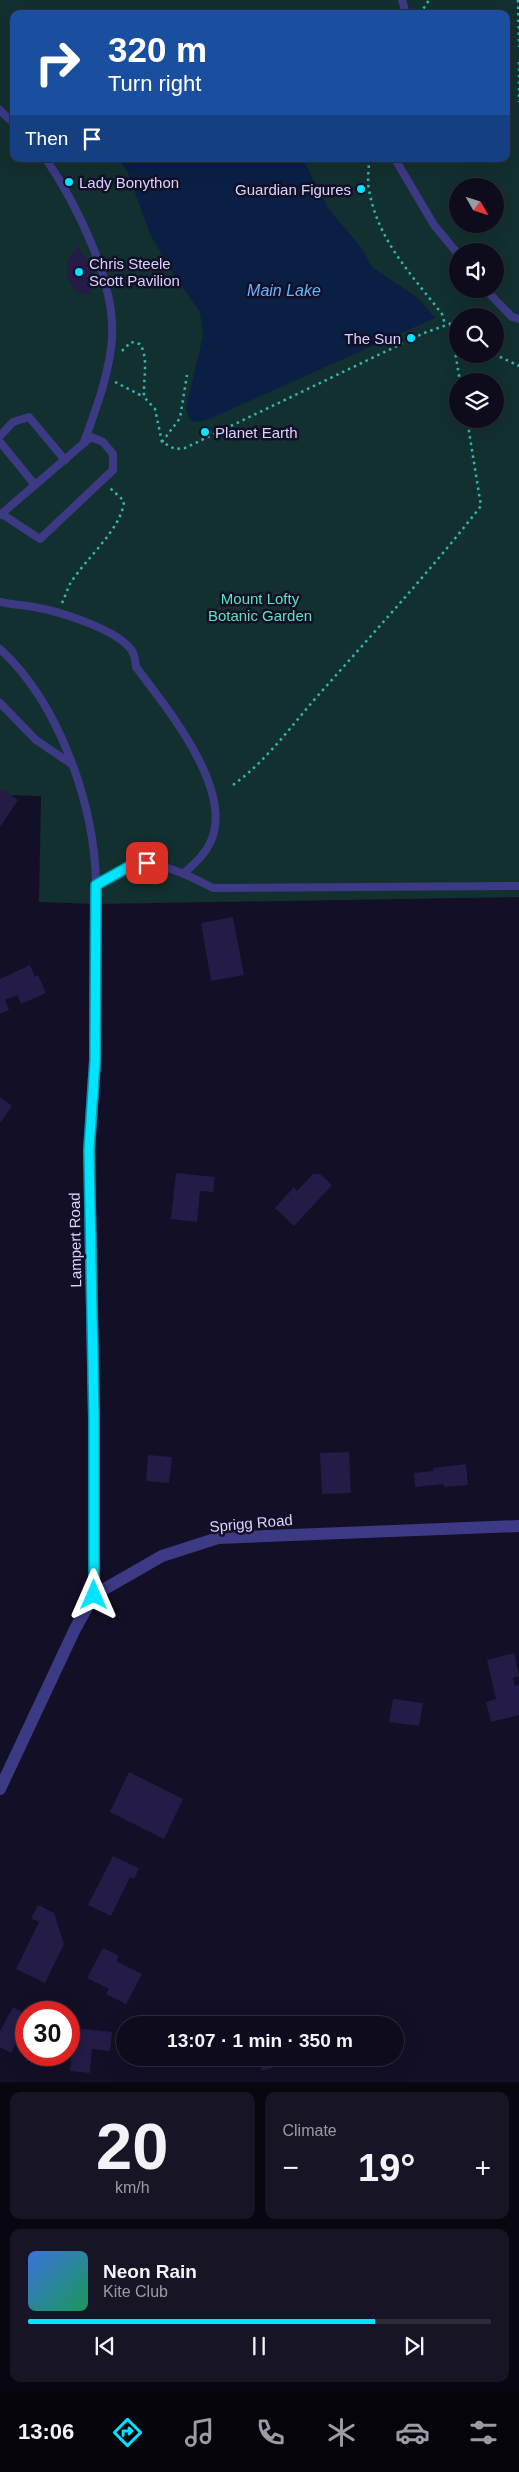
<!DOCTYPE html>
<html lang="en">
<head>
<meta charset="utf-8">
<style>
  :root { --surface:#0e0b1c; --page:#171425; --text:#f1f3f6; --muted:#9b9ba3; --line:#2e2b3b; --accent:#00e5ff }
  body { margin:0; font-family:Arial,sans-serif; background:var(--page); color:var(--text); height:100vh; display:flex; flex-direction:column; font-size:19px; white-space:nowrap }
  * { box-sizing:border-box; margin:0 }
  p { font-size:16px; color:var(--muted) }
  .icon { flex:none; width:28px; height:28px; fill:none; stroke:currentColor; stroke-width:2; stroke-linecap:round; stroke-linejoin:round }
  .map { position:relative; height:2082px; overflow:hidden }
  .drawer { display:flex; flex-direction:column; gap:10px; padding:10px; background:#08060f; flex:1 }
  .drawer>* { flex:none }
  .hud { position:absolute; left:10px; top:10px; width:500px; height:152px; border-radius:10px; box-shadow:0 5px 20px #0002,0 0 0 1px var(--line); background:#1a4fa0; color:#fff; overflow:hidden }
  .needle { width:32px; rotate:129deg }
  .controls { position:absolute; left:449px; top:178px; display:grid; gap:10px }
  .controls a { display:grid; place-items:center; width:55px; height:55px; border-radius:50%; background:var(--surface); box-shadow:0 5px 20px #0002,0 0 0 1px var(--line); font-size:25px }
  .speed { position:absolute; left:15px; top:2001px; display:flex; gap:10px; font-size:25px; font-weight:700; text-align:center }
  .speed>* { display:grid; place-content:center; width:65px; height:65px; border-radius:50%; background:var(--surface); box-shadow:0 5px 20px #0002,0 0 0 1px var(--line); line-height:1 }
  .speed .limit { border:8px solid #d22; background:#fff; color:#111 }
  .pin { position:absolute; display:grid; place-items:center; width:42px; height:42px; color:#fff; margin:-21px; border-radius:10px; box-shadow:0 2px 8px #0006 }
  .me { position:absolute; width:55px; margin:-28px; rotate:0deg; stroke-linejoin:round; filter:drop-shadow(0 0 4px #0008) }
  .turn { display:flex; align-items:center; gap:18px; height:105px; padding:0 15px; font-size:22px }
  .turn .icon { width:65px; height:65px; stroke-width:2.5 }
  .turn b { display:block; font-size:35px; line-height:42px }
  .then { display:flex; align-items:center; height:48px; padding:0 15px; background:#0003; gap:10px; font-size:19px }
  .big { font-size:38px; font-weight:800; line-height:1.1 }
  .drawer .tile { flex:1; display:flex; flex-direction:column; justify-content:center; gap:8px; min-width:0; padding:0 18px; border-radius:10px; background:var(--page) }
  .drawer .dial { align-items:center; gap:0 }
  .dial b { font-size:65px; line-height:1 }
  .song { display:flex; align-items:center; gap:15px }
  .cover { width:60px; height:60px; border-radius:8px; background:linear-gradient(135deg,hsl(220 70% 55%),hsl(150 70% 35%)) }
  .played { height:5px; border-radius:2px; background:linear-gradient(90deg,var(--accent) 75%,var(--line) 75%) }
  .keys { display:flex; justify-content:space-around; direction:ltr }
  .heat { display:flex; justify-content:space-between; align-items:center; font-size:28px; direction:ltr }
  .drawer .tiles { flex:1; display:grid; gap:10px; grid-template-columns:1fr 1fr }
  .tile:last-child { grid-column:span 2 }
  .trip { position:absolute; left:116px; top:2016px; width:288px; height:50px; border-radius:25px; background:var(--surface); box-shadow:0 5px 20px #0002,0 0 0 1px var(--line); font-weight:800; line-height:50px; text-align:center }
  .tab-bar { display:flex; height:80px; justify-content:space-around; align-items:center; background:#06040b; color:var(--muted) }
  .tab-bar .icon { width:35px; height:35px }
  .tab-bar .active { color:var(--accent) }
  .tab-bar b { font-size:22px; color:var(--text) }
  .map>svg:first-child { display:block }
</style>
</head>
<body>
<div class="map">
<svg width="519" height="2082" viewBox="0 0 519 2082">
  <rect width="100%" height="100%" fill="#130f26"/>
  <path fill="#12302f" fill-rule="evenodd" d="M0,0H519V897L96,904L39,902L41,796L0,795ZM14,14H506V159H14ZM458,186H495V224H458ZM458,251H495V289H458ZM458,316H495V354H458ZM458,381H495V419H458Z"/>
  <path fill="#0a1f44" d="M119,159H303L328,208L360,246L373,268L418,298L435,318L207,420L195,422L189,419L186,408L203,336L200,312L170,269L150,234L128,173Z"/>
  <g fill="#241b47">
    <path d="M79,247L90,268L92,282L90,295L74,290L67,277V261L74,250Z"/>
    <path d="M2,789L18,800L0,827V792Z"/>
    <path d="M233,917L244,975L211,981L201,923Z"/>
    <path d="M30,965L35,977L38,975L46,993L21,1004L17,995L5,1000L9,1010L0,1014V979Z"/>
    <path d="M0,1097L12,1106L0,1123Z"/>
    <path d="M176,1173L215,1177L213,1192L200,1191L197,1222L171,1219Z"/>
    <path d="M313,1174H320L332,1185L294,1226L275,1208L294,1187L297,1191Z"/>
    <path d="M349,1452L351,1493L322,1494L320,1453Z"/>
    <path d="M148,1455L172,1457L169,1483L146,1481Z"/>
    <path d="M466,1464L468,1485L444,1487L443,1484L415,1487L414,1473L433,1471V1468Z"/>
    <path d="M514,1653L519,1676L513,1678L515,1686L519,1685V1715L491,1722L486,1702L496,1699L487,1660Z"/>
    <path d="M393,1699L423,1703L419,1726L389,1722Z"/>
    <path d="M129,1772L183,1799L164,1839L110,1812Z"/>
    <path d="M113,1856L139,1868L134,1879L130,1877L111,1916L88,1905Z"/>
    <path d="M38,1905L54,1913L64,1944L45,1983L16,1969L39,1922L31,1918Z"/>
    <path d="M103,1948L119,1956L116,1961L142,1974L126,2004L106,1994L109,1989L87,1978Z"/>
    <path d="M13,2007L26,2014V2025L11,2053L0,2047V2031Z"/>
    <path d="M292,2018L294,2025H271Z"/>
    <path d="M74,2028L112,2032L110,2051L92,2049L90,2073L70,2071Z"/>
    <path d="M258,2058H305L262,2071Z"/>
  </g>
  <g fill="none" stroke-linecap="round" stroke-linejoin="round">
    <g stroke="#2fb8b0" stroke-width="2.5" stroke-dasharray="2.5 4" stroke-linecap="butt">
      <path d="M518,0L519,47"/>
      <path d="M420,14L429,0"/>
      <path d="M519,62V102"/>
      <path d="M369,159C369,169 367,180 369,190C378,241 412,275 442,314L445,324"/>
      <path d="M450,323L460,381"/>
      <path d="M122,351L131,342L140,344C149,358 143,380 144,397L155,409L162,442L175,449L185,448L424,333L458,321"/>
      <path d="M494,354L519,366"/>
      <path d="M115,382L144,397"/>
      <path d="M162,442L180,418L187,375"/>
      <path d="M62,603C65,597 67,590 70,584C84,560 122,529 124,501L110,488"/>
      <path d="M233,785C269,759 293,723 322,691C376,630 431,570 481,506L467,419"/>
    </g>
    <g stroke="#3d3a85" stroke-width="8">
      <path d="M402,0L406,14"/>
      <path d="M0,110L14,124"/>
      <path d="M46,159C77,205 116,283 112,339C109,375 96,409 84,442"/>
      <path d="M395,159L434,225L458,254"/>
      <path d="M485,289L512,317L519,319"/>
      <path d="M0,436L13,422L29,417L65,460"/>
      <path d="M0,442L35,485"/>
      <path d="M0,515L91,437L103,442L113,454V470L40,539L2,514"/>
      <path d="M0,602C13,605 26,605 39,608C62,612 112,629 128,646C134,651 135,659 136,667C166,707 234,789 211,841C205,855 195,863 184,873"/>
      <path d="M0,649C59,703 95,805 96,885"/>
      <path d="M0,703L36,740L70,763"/>
      <path d="M96,885C107,878 119,869 131,865C155,858 192,877 213,888L519,886"/>
    </g>
    <g stroke="#3d3a85" stroke-width="12">
      <path d="M94,1595V1420L89,1150L95,1061L96,885"/>
      <path d="M0,1789L75,1629L94,1595L162,1556L218,1538L519,1526"/>
    </g>
  </g>
  <g fill="none" stroke-linecap="round" stroke-linejoin="round">
    <g stroke="#0095a6" stroke-width="12">
      <path id="route" d="M94,1595V1420L89,1150L95,1061L96,885L130,866L147,863"/>
    </g>
    <use href="#route" stroke="#00e5ff" stroke-width="9"/>
  </g>
  <g fill="#00e5ff" stroke="#130f26" stroke-width="2">
    <circle cx="69" cy="182" r="5"/>
    <circle cx="361" cy="189" r="5"/>
    <circle cx="79" cy="272" r="5"/>
    <circle cx="411" cy="338" r="5"/>
    <circle cx="205" cy="432" r="5"/>
  </g>
  <g text-anchor="middle" dominant-baseline="central" stroke-width="5" stroke-linejoin="round" paint-order="stroke">
    <g font-size="15" fill="#d9d4ff" stroke="#130f26" text-anchor="start">
      <text x="79" y="182">Lady Bonython</text>
      <text x="351" y="189" text-anchor="end">Guardian Figures</text>
      <text x="89" y="263">Chris Steele<tspan x="89" dy="17">Scott Pavilion</tspan></text>
      <text x="401" y="338" text-anchor="end">The Sun</text>
      <text x="215" y="432">Planet Earth</text>
    </g>
    <g font-size="15" fill="#5fe0c0" stroke="#130f26">
      <text x="260" y="598">Mount Lofty<tspan x="260" dy="17">Botanic Garden</tspan></text>
    </g>
    <g font-size="15" fill="#d9d4ff" stroke="#130f26">
      <text transform="translate(75 1240) rotate(-91)">Lampert Road</text>
      <text transform="translate(251 1523) rotate(-5)">Sprigg Road</text>
    </g>
    <g font-size="16" font-style="italic" fill="#62b6ff" stroke="#130f26">
      <text x="284" y="290">Main Lake</text>
    </g>
  </g>
</svg>
<div class="controls">
<a><svg class="needle" viewBox="-14 -14 28 28"><path d="M0-13l5 13h-10z" fill="#e53935"/><path d="M0 13l5-13h-10z" fill="#9b9ba3"/></svg></a>
<a><svg class="icon" aria-label="sound" viewBox="0 0 24 24"><path d="M4 9h4l5-4v14l-5-4H4zM17 9q2 3 0 6"/></svg></a>
<a><svg class="icon" aria-label="search" viewBox="0 0 24 24"><circle cx="10" cy="10" r="6"/><path d="M15 15l6 6"/></svg></a>
<a><svg class="icon" aria-label="layers" viewBox="0 0 24 24"><path d="M12 4l9 5-9 5-9-5zM3 14l9 5 9-5"/></svg></a>
</div>
<div class="speed"><div class="limit">30</div></div>
<div class="pin" style="left:147px;top:863px;background:#d93025"><svg class="icon" aria-label="arrive" viewBox="0 0 24 24"><path d="M6 21V4h12l-3 4 3 4H6"/></svg></div>
<svg class="me" style="left:94px;top:1595px" viewBox="-20 -20 40 40"><path d="M0-17L14 15 0 8-14 15z" fill="#00e5ff" stroke="#fff" stroke-width="4"/></svg>
<div class="trip">13:07 · 1 min · 350 m</div>
<div class="hud">
<div class="turn"><svg class="icon" aria-label="right" viewBox="0 0 24 24"><path d="M7 20v-9h11M14 6l5 5-5 5"/></svg><div><b>320 m</b>Turn right</div></div>
<div class="then">Then<svg class="icon" aria-label="arrive" viewBox="0 0 24 24"><path d="M6 21V4h12l-3 4 3 4H6"/></svg></div>
</div>
</div>
<section class="drawer">
<div class="tiles">
<div class="tile dial"><b>20</b><p>km/h</p></div>
<div class="tile"><p>Climate</p>
<div class="heat"><a>−</a><b class="big">19°</b><a>+</a></div>
</div>
<div class="tile">
<div class="song"><i class="cover"></i><div><b>Neon Rain</b><p>Kite Club</p></div></div>
<div class="played"></div>
<div class="keys"><svg class="icon" aria-label="previous" viewBox="0 0 24 24"><path d="M18 5L8 12l10 7zM5 5v14"/></svg><svg class="icon" aria-label="pause" viewBox="0 0 24 24"><path d="M8 5v14M16 5v14"/></svg><svg class="icon" aria-label="next" viewBox="0 0 24 24"><path d="M6 5l10 7-10 7zM19 5v14"/></svg></div>
</div>
</div>
</section>
<nav class="tab-bar">
<b>13:06</b>
<svg class="icon active" aria-label="directions" viewBox="0 0 24 24"><path d="M12 3l9 9-9 9-9-9zM9 14v-3h6M13 9l2 2-2 2"/></svg>
<svg class="icon" aria-label="music" viewBox="0 0 24 24"><path d="M9 18V5l10-2v13"/><circle cx="6" cy="18" r="3"/><circle cx="16" cy="16" r="3"/></svg>
<svg class="icon" aria-label="phone" viewBox="0 0 24 24"><path d="M5 4h4l2 5-3 2q2 4 5 5l2-3 5 2v4C11 20 4 13 5 4z"/></svg>
<svg class="icon" aria-label="climate" viewBox="0 0 24 24"><path d="M12 3v18M4 7l16 10M4 17L20 7"/></svg>
<svg class="icon" aria-label="car" viewBox="0 0 24 24"><path d="M5 17H2v-5l4-1 3-4h7l3 4 3 1v5h-3M9 17h6M6 11h13"/><circle cx="7" cy="17" r="2"/><circle cx="17" cy="17" r="2"/></svg>
<svg class="icon" aria-label="filters" viewBox="0 0 24 24"><path d="M4 7h16M4 17h16"/><circle cx="9" cy="7" r="2"/><circle cx="15" cy="17" r="2"/></svg>
</nav>
</body>
</html>
